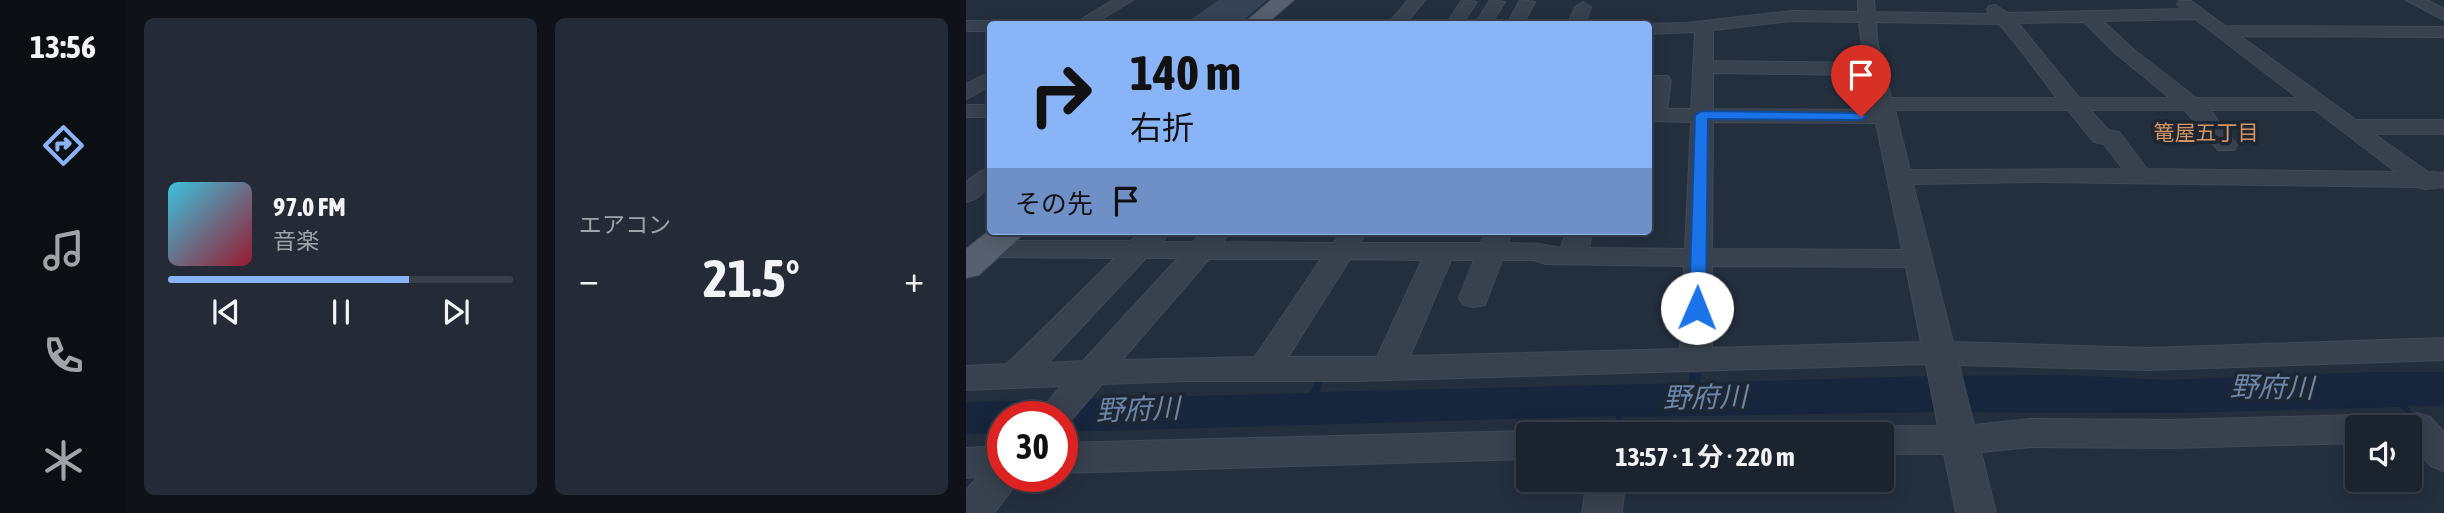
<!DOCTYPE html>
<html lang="ja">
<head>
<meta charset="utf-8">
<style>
  :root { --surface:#1b232e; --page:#242b36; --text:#f1f3f6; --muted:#a0a4aa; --line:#39404a; --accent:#8ab4f8 }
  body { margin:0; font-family:"Asap Condensed","Noto Sans JP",sans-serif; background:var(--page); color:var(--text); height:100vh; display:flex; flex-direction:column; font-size:26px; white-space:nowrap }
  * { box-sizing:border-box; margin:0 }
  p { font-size:23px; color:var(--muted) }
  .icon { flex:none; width:38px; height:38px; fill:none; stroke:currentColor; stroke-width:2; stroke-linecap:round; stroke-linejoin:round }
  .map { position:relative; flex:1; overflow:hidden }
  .details { display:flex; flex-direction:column; gap:18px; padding:18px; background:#0f1319; width:840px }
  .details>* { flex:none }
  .hud { position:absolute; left:21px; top:21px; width:665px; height:214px; border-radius:7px; box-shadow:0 4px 18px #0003,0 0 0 2px var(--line); background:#8ab4f8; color:#111; overflow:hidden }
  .fabs { position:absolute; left:1379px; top:415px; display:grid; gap:14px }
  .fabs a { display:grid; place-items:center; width:77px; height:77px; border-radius:7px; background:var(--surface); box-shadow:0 4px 18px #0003,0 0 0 2px var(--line); font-size:35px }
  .speed { position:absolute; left:21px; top:401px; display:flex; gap:14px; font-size:35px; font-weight:700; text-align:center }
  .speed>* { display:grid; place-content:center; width:91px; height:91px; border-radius:50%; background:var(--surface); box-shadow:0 4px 18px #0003,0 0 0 2px var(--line); line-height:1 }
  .speed .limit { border:10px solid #d22; background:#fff; color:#111 }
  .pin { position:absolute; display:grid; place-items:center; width:60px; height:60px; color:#fff; margin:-72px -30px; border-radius:50% 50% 50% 0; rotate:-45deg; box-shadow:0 0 7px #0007 }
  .pin .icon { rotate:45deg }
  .me { position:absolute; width:77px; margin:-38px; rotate:1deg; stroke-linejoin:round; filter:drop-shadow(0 0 5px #0008) }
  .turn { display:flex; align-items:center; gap:24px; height:147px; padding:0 28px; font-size:32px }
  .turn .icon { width:91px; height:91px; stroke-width:2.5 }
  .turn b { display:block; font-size:49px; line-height:60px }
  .then { display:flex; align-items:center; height:66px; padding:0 28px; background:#0003; gap:14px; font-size:26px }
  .big { font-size:52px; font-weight:700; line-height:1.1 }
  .details .widget { flex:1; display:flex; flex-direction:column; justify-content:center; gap:10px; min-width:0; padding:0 24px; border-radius:10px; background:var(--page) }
  .song { display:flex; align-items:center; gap:21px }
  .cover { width:84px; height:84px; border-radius:10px; background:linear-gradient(135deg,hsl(190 70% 55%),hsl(350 70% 35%)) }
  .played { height:7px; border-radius:4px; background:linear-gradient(90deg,var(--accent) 70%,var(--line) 70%) }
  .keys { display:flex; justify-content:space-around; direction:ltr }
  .heat { display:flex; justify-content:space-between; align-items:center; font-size:38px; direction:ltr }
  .details .tiles { flex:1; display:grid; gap:18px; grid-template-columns:repeat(2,1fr) }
  .trip { position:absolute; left:550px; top:422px; width:378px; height:70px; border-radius:7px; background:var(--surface); box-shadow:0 4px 18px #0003,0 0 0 2px var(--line); font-weight:700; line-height:70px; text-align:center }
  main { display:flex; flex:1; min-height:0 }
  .tabs { display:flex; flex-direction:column; width:126px; justify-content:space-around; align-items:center; background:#0b0e12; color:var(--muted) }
  .tabs .icon { width:49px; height:49px }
  .tabs .selected { color:var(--accent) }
  .tabs b { font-size:32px; color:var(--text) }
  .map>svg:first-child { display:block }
</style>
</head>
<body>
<main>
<nav class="tabs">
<b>13:56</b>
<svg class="icon selected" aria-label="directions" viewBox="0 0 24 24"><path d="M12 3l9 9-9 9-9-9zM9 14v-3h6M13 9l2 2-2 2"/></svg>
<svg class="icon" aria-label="music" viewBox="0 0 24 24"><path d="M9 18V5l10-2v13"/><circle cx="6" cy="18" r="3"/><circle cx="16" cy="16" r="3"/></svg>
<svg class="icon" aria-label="phone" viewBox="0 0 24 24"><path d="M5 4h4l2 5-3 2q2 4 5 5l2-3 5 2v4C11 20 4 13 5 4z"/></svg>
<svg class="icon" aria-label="climate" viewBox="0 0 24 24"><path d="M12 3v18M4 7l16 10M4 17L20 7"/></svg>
</nav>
<section class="details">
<div class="tiles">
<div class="widget">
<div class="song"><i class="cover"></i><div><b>97.0 FM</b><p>音楽</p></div></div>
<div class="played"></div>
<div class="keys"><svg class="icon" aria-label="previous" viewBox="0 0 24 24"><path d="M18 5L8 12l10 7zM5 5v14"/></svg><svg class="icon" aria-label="pause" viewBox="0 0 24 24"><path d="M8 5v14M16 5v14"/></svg><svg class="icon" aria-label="next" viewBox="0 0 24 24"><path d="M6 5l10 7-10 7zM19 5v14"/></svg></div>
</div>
<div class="widget"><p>エアコン</p>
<div class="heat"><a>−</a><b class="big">21.5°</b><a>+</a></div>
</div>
</div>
</section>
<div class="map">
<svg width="1478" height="513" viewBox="0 0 1478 513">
  <rect width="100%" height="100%" fill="#242f3e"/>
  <path fill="#17263c" d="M1405,372H1478V406H1441L1448,415H1443L1434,407L1212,413L970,412L657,417V432H649L650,416L96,432V416H37V433L0,434V402L344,393L350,380L357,381L353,392L723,383V373H735L734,383L963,376L1097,375L1202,380Z"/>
  <path fill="#364354" d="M252,0H301L279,19H226Z"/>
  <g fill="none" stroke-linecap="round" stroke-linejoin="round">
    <g stroke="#414a57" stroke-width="2">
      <g id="minor">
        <path d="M147,0H167L128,24H108Z"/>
        <path d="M442,0H459L439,24H422Z"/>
        <path d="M496,0L511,2L496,24H480Z"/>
        <path d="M524,0L539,2L525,24H509Z"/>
        <path d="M554,0L569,2L557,24H541Z"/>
        <path d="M892,0H908L909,12L1020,14H1023L1021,10L1023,6L1029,5L1042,13L1216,9L1211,4L1213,1H1225L1259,26L1478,27V37L1274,36L1390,120H1478V134H1408L1462,172L1478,173V187L1459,189L1450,187L1072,182L947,184L987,342L1182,348L1478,338V360L1182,370L993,365L1008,425L1065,419L1206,420L1391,415L1404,419L1408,427H1391V443L1206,448L1065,447L1015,452L1030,513H990L978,454H915V434H900L902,430L915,426H972L960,364L391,381H221L136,384L101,425L96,427V416H70L95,386L0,390V366L41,364L149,258L21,257L11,255L7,249L11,243L21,241H165L176,231H204L196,242H227L237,231H265L257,242L367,243L375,231H401L394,243H515L520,231H546L542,243L574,244L595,248L600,231H626L623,248L719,249L725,122L682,121V96L688,76H702L705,80L701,109H725L729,32L682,34V24H679L721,23L826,11L892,12ZM1229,19L1332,98H1230L1168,50L1137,21ZM826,21L893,22L898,63L747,61V30ZM910,22L1033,24C1054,47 1071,73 1091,98H925L911,40ZM1118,22L1149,53L1204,98H1113L1052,23ZM747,73L900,75L907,110L747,109ZM929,110H1102L1128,142L1138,144L1157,169L944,170ZM1124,110H1219L1252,150H1268L1271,145L1244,110H1349L1430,172L1181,169L1153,132L1142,130ZM747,122L910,123L936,250L746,249ZM180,258H212L117,361L82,363ZM243,259H355L289,357L156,360ZM384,259L456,260L411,357H322ZM485,260H508L493,298L497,305L508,307L519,305L536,260H568L580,264L718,266L714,349L444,356ZM746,266L940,267L955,342L746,348Z"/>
        <path d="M1440,0H1461L1478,9V20Z"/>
        <path d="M617,2L625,7L619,24H602L609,7Z"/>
        <path d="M0,21H24L32,24H24V31H0Z"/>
        <path d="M24,72V86L0,99V84Z"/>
        <rect x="0" y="105" width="24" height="12"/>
        <path d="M24,169V187L9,199L0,202V182L15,171Z"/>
        <path d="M1451,413L1464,417L1478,432V471L1465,466L1444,443V427H1433L1438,417Z"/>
        <path d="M562,431L572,434H562V459L96,473V443Z"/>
        <path d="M37,446V476H56L28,513H0V490L12,477L0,478V448Z"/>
        <path d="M621,480H659L656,513H616Z"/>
      </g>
    </g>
    <g stroke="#414a57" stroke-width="2">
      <g id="major">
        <path d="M305,0H328L300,24H277Z"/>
        <path d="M24,230L61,231L13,275L0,278V249Z"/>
      </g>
    </g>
    <use href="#minor" fill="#38414e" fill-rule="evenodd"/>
    <use href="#major" fill="#56606e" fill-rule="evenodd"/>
  </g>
  <path fill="#1a73e8" stroke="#114b97" stroke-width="2" d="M736,111L895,113L901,117L895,120L742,119L740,308L731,313L723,308L729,115Z"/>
  <g text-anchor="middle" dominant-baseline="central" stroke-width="7" stroke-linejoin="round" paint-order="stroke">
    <g font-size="21" fill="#d59563" stroke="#1d2633">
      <text x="1240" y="132">篭屋五丁目</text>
    </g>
    <g font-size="28" font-style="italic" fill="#6d86a8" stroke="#1d2633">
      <text transform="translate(1306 387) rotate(1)">野府川</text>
      <text transform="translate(739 397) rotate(-1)">野府川</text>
      <text transform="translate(172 409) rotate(-2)">野府川</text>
    </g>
  </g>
</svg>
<div class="fabs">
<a><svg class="icon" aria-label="sound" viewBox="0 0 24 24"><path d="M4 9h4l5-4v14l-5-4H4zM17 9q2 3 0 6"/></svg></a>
</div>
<div class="speed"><div class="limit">30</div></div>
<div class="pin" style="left:895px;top:117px;background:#d93025"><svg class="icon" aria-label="arrive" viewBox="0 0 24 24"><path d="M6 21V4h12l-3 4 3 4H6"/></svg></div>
<svg class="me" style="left:731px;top:308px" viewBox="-20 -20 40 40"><circle r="19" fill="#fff"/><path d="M0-13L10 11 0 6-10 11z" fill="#1a73e8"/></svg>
<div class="trip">13:57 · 1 分 · 220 m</div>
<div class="hud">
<div class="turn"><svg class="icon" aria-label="right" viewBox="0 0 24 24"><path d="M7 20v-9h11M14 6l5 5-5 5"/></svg><div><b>140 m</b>右折</div></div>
<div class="then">その先<svg class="icon" aria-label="arrive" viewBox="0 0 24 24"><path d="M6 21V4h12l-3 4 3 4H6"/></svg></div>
</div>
</div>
</main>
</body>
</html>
